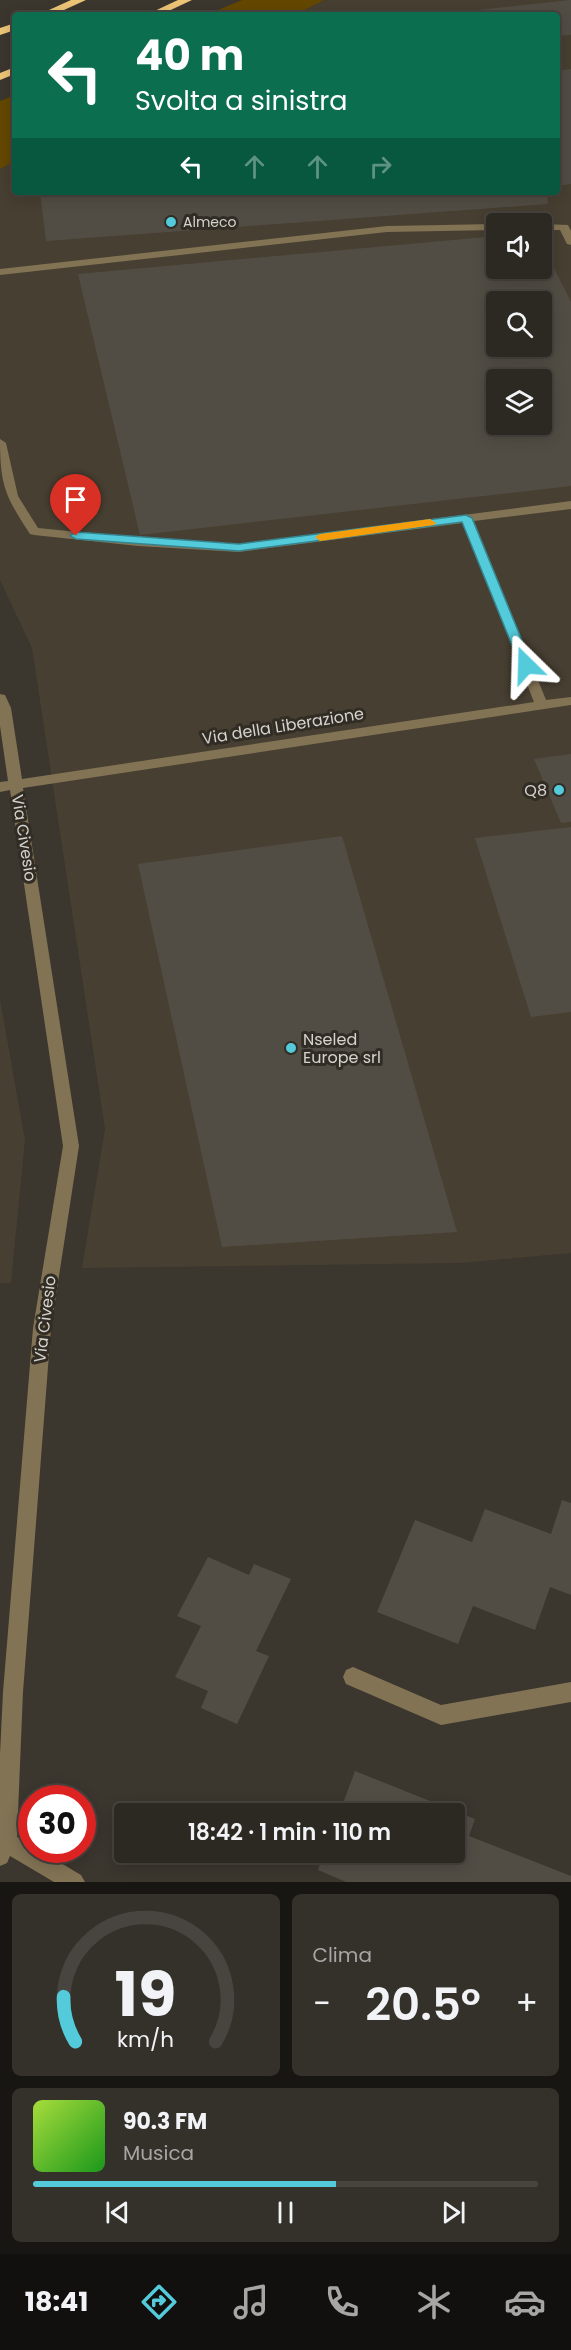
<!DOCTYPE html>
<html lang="it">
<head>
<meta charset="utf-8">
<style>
  :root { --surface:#2c2822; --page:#34302a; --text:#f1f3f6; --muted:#a6a6a5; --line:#484440; --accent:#53cbda }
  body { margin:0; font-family:Poppins,sans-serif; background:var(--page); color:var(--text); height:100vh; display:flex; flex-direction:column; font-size:22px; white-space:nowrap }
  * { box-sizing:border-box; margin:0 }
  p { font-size:20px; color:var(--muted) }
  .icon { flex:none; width:33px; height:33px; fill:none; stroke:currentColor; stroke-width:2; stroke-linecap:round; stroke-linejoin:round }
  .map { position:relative; height:1882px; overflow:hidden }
  .side { display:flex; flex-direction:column; gap:12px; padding:12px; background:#181613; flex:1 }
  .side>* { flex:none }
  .top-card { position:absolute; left:12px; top:12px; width:548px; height:183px; border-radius:6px; box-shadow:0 3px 15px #0003,0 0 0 2px var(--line); background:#0b6e4f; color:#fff; overflow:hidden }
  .buttons { position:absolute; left:486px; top:213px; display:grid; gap:12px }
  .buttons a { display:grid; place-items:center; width:66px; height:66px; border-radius:6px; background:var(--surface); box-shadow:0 3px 15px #0003,0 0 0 2px var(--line); font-size:30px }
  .speed { position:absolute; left:18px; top:1785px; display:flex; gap:12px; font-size:30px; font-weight:700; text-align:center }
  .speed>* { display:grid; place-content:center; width:78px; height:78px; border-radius:50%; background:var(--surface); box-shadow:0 3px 15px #0003,0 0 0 2px var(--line); line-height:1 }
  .speed .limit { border:9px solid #d22; background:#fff; color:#111 }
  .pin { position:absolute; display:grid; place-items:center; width:51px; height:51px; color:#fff; margin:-62px -26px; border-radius:50% 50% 50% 0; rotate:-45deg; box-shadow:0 0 6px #0007 }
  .pin .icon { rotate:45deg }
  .me { position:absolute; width:66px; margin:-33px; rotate:338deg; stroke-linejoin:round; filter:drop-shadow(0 0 4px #0008) }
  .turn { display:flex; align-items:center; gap:21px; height:126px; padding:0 24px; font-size:27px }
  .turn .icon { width:78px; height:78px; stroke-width:2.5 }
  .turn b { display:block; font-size:42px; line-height:51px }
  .lanes { display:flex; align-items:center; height:57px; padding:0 24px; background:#0003; justify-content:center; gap:30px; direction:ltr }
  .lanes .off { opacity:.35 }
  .big { font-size:45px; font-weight:600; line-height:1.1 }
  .side .tile { flex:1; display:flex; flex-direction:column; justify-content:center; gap:9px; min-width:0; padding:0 21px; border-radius:9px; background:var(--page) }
  .side .dial { align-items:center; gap:0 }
  .dial svg { height:156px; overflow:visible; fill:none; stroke:var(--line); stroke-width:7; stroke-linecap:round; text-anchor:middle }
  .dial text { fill:var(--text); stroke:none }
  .song { display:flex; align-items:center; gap:18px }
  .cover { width:72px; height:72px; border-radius:9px; background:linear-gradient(135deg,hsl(80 70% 55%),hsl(120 70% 35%)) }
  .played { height:6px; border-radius:3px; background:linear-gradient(90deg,var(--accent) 60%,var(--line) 60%) }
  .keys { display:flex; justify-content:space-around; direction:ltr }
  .heat { display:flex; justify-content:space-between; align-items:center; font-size:33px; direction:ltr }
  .side .tiles { flex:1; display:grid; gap:12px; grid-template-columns:1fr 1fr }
  .tile:last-child { grid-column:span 2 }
  .trip { position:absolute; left:114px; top:1803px; width:351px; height:60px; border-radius:6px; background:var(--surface); box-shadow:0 3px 15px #0003,0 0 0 2px var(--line); font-weight:600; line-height:60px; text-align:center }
  .menu { display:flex; height:96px; justify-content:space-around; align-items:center; background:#12100e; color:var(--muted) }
  .menu .icon { width:42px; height:42px }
  .menu .active { color:var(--accent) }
  .menu b { font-size:27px; color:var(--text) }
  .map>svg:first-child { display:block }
</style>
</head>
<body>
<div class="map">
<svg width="571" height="1882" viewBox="0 0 571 1882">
  <rect width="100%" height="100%" fill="#3b362e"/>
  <g fill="#473f31" fill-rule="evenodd">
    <path d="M324,0H571V1253L459,1263L82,1268L105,1129L32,648L0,580V169L15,161V192H556V15H295ZM496,224H542V268H496ZM496,302H542V346H496ZM496,380H542V424H496Z"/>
    <path d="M0,999L25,1140L11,1283H0Z"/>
  </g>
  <g fill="#644800">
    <path d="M242,0H324L295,15H206Z"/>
    <path d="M15,95V161L0,169V101Z"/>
  </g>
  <g fill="#524d44" fill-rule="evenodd">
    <path d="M571,0V35L556,36V15H431Z"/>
    <path d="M571,69V184L556,186V71Z"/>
    <path d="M40,192H547L548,204L46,241Z"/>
    <path d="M486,237L496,269L553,266L571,302V486L140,535L78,274ZM496,302H542V346H496ZM496,380H542V424H496Z"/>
    <path d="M571,754V822L561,823L534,759Z"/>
    <path d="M571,827V1012L531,1017L475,838Z"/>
    <path d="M342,836L457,1232L222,1247L138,864Z"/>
    <path d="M562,1500L571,1503V1595L550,1587L535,1630L473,1606L458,1644L377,1612L415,1520L472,1542L485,1509L551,1534Z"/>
    <path d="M208,1557L249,1575L254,1564L291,1579L256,1651L269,1656L237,1724L201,1708L208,1691L175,1677L201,1626L177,1616Z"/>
    <path d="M355,1771L475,1819L469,1836L571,1876V1882H346L318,1870L324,1852H454V1814H339Z"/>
  </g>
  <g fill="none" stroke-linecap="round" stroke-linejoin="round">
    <g fill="#837355" fill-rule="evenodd">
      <path d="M496,224V230L387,232L0,275V269L387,226Z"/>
      <path d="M542,224L568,225L571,231V245L567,244L560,230H542Z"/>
      <path d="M0,439L6,443L18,496L38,528L138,538L239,544L571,501V509L474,521L546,700L571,697V705L23,788L79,1146L51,1328L23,1692L17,1837L32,1845V1850H39L81,1875L85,1882H54L10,1856L7,1863L0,1866V1754L3,1692L33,1328L63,1146L10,790L0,792V782L8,781L0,726V694L5,695L11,708L22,779L534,702L463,523L239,552L138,546L34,535L30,534C5,496 0,485 0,439Z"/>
      <path d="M353,1667L441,1705L571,1682V1702L441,1725L346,1684L343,1677L346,1670Z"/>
    </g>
    <g fill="#edc577" fill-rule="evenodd">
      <path d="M71,0H86L53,15H38Z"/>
      <path d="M178,0H192L160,15H146Z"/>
      <path d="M15,23V30L0,35V28Z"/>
      <path d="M15,67V74L0,80V73Z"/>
    </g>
  </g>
  <path fill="#53cbda" stroke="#36848e" stroke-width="1.5" d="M466,515L472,518L532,665L530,668H521L520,665L462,522L239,551L76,539L70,536L76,532L239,544Z"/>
  <path fill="#f59e0b" d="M430,519L436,523L434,525L320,541L315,537L320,534Z"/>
  <g fill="#53cbda" stroke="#312c24" stroke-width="2">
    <circle cx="171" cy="222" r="6"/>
    <circle cx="559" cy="790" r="6"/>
    <circle cx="291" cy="1048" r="6"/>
  </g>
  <g text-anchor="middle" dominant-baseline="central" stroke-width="6" stroke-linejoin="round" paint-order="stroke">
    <g font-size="14" fill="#d5d3cd" stroke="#312c24" text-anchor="start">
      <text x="183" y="222">Almeco</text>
    </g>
    <g font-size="16" fill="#d5d3cd" stroke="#312c24">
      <text transform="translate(283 726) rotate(-9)">Via della Liberazione</text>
      <text transform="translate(24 838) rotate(81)">Via Civesio</text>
      <text transform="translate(45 1319) rotate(-83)">Via Civesio</text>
    </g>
    <g font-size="16" fill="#d5d3cd" stroke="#312c24" text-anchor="end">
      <text x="547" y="790">Q8</text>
      <text x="303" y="1039" text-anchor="start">Nseled<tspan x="303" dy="18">Europe srl</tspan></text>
    </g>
  </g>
</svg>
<div class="buttons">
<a><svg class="icon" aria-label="sound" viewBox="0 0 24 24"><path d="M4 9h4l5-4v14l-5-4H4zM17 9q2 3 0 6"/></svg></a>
<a><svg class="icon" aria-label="search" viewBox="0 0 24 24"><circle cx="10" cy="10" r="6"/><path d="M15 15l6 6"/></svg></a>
<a><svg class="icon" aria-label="layers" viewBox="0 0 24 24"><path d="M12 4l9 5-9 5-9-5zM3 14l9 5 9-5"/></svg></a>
</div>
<div class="speed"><div class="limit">30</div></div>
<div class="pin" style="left:76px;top:536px;background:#d93025"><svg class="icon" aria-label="arrive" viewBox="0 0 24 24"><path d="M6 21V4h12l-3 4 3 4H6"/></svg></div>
<svg class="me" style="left:526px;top:665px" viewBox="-20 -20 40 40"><path d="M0-17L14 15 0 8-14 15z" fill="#53cbda" stroke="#fff" stroke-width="4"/></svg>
<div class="trip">18:42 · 1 min · 110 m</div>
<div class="top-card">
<div class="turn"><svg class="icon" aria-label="left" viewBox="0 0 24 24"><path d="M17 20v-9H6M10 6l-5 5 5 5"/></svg><div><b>40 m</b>Svolta a sinistra</div></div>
<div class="lanes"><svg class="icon" aria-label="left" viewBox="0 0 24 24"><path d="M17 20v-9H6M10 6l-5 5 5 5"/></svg><svg class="icon off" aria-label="ahead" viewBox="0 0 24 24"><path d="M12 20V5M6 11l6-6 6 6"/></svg><svg class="icon off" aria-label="ahead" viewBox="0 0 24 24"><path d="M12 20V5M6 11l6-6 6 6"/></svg><svg class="icon off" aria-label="right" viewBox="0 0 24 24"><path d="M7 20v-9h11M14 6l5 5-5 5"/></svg></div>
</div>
</div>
<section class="side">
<div class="tiles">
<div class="tile dial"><svg viewBox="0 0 100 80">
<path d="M14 69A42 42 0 1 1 86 69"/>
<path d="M14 69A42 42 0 0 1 8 46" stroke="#53cbda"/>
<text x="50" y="56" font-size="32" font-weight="700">19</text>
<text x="50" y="72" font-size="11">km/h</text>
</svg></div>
<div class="tile"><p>Clima</p>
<div class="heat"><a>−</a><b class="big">20.5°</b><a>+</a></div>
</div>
<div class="tile">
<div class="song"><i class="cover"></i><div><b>90.3 FM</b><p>Musica</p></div></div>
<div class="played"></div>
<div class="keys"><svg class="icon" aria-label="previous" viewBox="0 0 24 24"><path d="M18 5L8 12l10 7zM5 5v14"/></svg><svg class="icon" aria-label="pause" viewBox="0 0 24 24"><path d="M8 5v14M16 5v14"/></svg><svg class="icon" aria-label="next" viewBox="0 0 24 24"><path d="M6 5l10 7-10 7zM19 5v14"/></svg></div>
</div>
</div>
</section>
<nav class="menu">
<b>18:41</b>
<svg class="icon active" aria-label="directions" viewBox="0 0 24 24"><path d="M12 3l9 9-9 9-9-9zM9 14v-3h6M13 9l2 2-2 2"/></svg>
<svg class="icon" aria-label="music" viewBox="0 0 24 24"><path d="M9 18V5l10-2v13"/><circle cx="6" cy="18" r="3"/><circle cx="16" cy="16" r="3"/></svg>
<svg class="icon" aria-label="phone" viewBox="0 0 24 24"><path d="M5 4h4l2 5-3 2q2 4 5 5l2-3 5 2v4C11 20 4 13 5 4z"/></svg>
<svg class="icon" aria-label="climate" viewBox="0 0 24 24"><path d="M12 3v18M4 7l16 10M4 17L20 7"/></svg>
<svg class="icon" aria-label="car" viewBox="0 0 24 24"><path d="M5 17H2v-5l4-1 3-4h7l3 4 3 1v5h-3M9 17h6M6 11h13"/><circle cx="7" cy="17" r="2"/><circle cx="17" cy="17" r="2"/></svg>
</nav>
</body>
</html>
